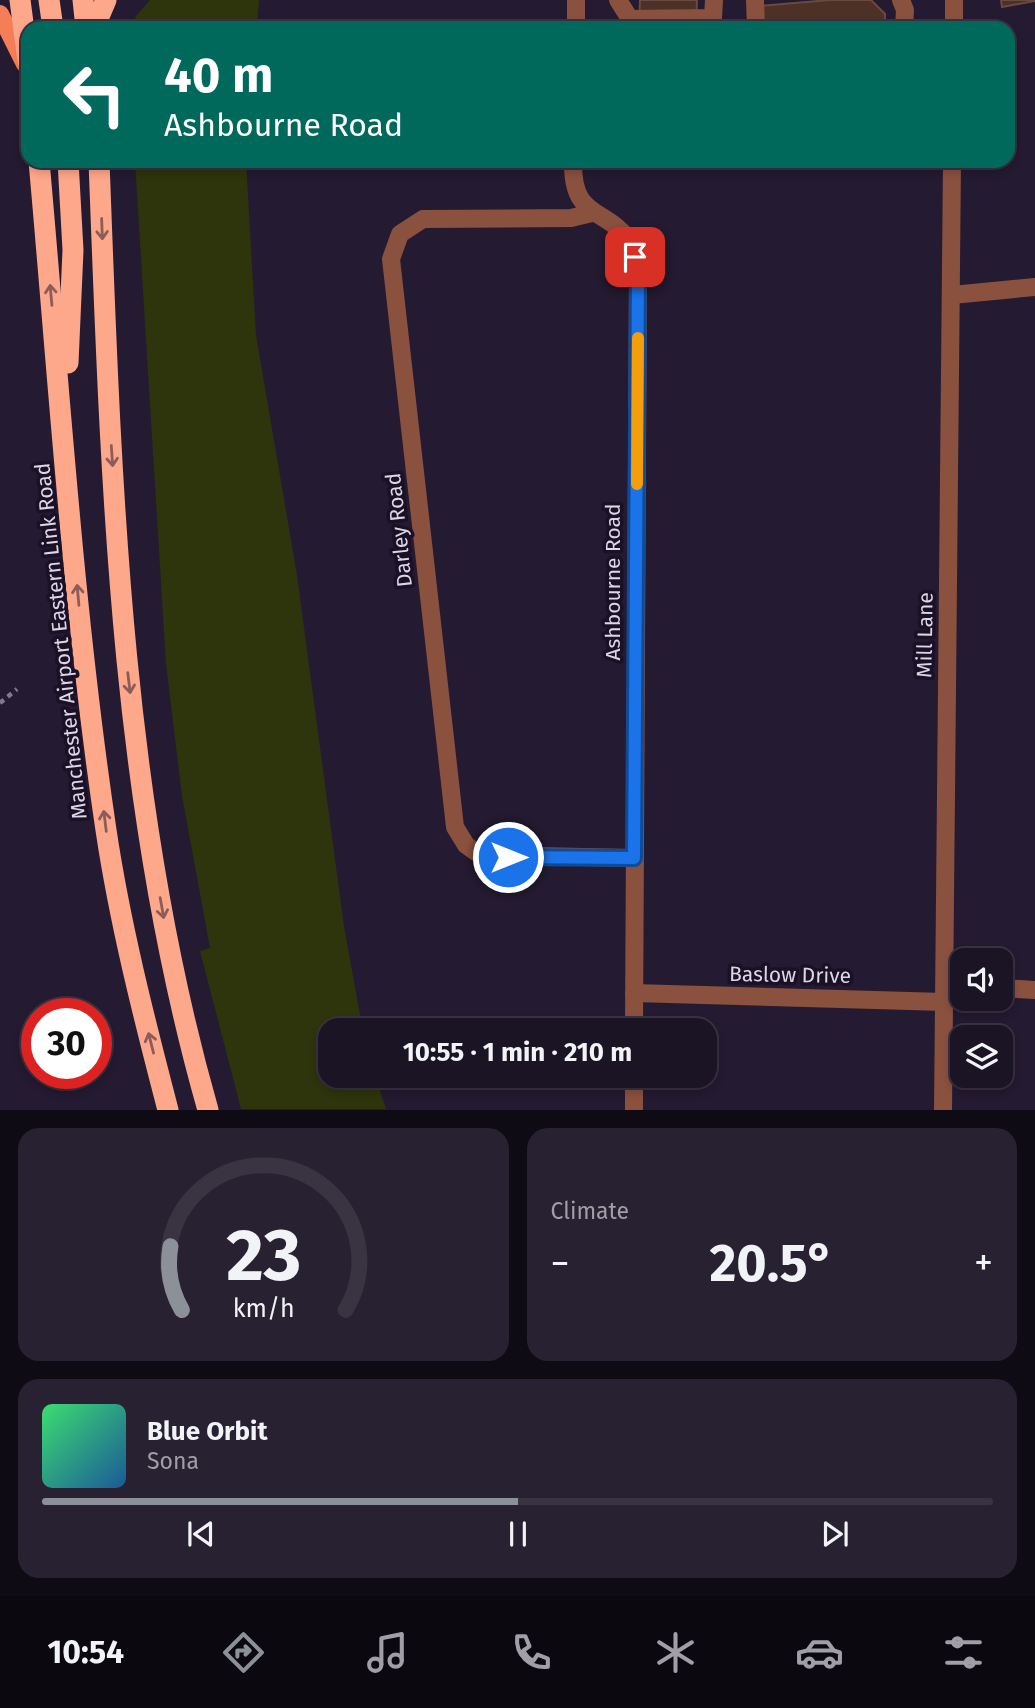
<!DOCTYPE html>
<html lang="en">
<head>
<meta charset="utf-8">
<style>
  :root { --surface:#1b1425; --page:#282132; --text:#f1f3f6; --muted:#a09ea7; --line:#393342; --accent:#8c9099 }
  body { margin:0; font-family:"Fira Sans",sans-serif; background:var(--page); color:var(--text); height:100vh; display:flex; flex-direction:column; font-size:26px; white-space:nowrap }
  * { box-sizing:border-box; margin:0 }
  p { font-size:23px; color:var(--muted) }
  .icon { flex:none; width:38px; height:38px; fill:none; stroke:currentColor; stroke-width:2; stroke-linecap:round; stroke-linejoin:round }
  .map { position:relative; height:1110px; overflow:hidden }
  .drawer { display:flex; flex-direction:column; gap:18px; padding:18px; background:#0f0b14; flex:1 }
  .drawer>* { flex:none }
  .banner { position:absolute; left:21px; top:21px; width:994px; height:147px; border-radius:21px; box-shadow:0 4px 10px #0003,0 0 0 2px var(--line); background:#00695c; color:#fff; overflow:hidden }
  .controls { position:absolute; left:950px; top:948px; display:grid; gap:14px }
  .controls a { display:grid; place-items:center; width:63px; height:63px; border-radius:14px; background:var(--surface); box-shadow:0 4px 10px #0003,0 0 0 2px var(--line); font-size:35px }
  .speed { position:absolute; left:21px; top:998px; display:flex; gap:14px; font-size:35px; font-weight:700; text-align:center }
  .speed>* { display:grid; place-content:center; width:91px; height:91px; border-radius:50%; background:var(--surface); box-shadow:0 4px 10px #0003,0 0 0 2px var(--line); line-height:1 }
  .speed .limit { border:10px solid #d22; background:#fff; color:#111 }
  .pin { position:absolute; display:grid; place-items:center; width:60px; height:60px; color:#fff; margin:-30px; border-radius:14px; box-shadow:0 4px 10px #0006 }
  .me { position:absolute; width:77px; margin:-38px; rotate:90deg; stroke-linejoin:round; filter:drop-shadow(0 0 5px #0008) }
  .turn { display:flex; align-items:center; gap:24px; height:147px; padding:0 28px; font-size:32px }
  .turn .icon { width:91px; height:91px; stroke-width:2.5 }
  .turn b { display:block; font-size:49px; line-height:60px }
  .big { font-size:52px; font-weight:700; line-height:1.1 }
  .drawer .tile { flex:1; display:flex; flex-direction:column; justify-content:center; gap:10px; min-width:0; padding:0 24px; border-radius:21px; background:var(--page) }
  .drawer .dial { align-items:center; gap:0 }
  .dial svg { height:182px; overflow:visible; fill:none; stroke:var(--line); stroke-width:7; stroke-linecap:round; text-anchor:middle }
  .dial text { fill:var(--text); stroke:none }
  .song { display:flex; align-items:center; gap:21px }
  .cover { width:84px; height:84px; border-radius:10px; background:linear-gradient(135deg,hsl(140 70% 55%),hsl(210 70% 35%)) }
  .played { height:7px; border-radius:4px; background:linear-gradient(90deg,var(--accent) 50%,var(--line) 50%) }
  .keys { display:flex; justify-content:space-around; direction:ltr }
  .heat { display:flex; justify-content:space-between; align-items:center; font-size:38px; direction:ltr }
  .drawer .tiles { flex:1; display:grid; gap:18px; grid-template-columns:1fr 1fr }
  .tile:last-child { grid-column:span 2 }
  .trip { position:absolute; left:318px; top:1018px; width:399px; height:70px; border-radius:21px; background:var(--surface); box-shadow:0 4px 10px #0003,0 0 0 2px var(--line); font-weight:700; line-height:70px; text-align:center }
  .menu { display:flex; height:112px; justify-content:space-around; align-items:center; background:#0b080f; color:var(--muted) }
  .menu .icon { width:49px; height:49px }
  .menu .on { color:var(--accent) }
  .menu b { font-size:32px; color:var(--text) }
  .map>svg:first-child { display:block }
</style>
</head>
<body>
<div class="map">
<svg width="1035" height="1110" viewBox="0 0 1035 1110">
  <rect width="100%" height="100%" fill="#241a31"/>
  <g fill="#2e340c">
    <path d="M150,0H259L257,28H132L136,16Z"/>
    <path d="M135,161H246L256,335L297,575L344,926L363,1031H331V1076H375L386,1109H241L200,951L210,948L182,796L166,664Z"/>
  </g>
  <g fill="#4d3127" stroke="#684a40" stroke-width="2">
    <path d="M640,0H697L696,28H639Z"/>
    <path d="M830,0H871L885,14V28H762L760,6Z"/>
    <path d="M1001,0H1035V1L1002,7Z"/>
  </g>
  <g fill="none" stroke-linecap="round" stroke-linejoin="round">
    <path stroke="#81798c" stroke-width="4.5" stroke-dasharray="5 5" stroke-linecap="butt" d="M0,703L17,689"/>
    <g stroke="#8a513e" stroke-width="18">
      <path d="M618,0L630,19L713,18L714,0"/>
      <path d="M755,0L756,28"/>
      <path d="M901,0L905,10L904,28"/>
      <path d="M576,28V0"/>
      <path d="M954,28V0"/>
      <path d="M573,161C572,220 604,206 630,241C635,249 636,263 638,273L634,1031"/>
      <path d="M592,213L571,218L423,219L400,234L391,259L455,827L466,845L480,855L634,858"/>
      <path d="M952,295L1035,287"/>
      <path d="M1001,988L1035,990"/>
      <path d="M634,993L944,1002"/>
      <path d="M634,1076V1110"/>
      <path d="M943,1110L952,161"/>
    </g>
    <path stroke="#f67e57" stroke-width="18" d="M0,14L25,64"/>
    <g stroke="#fda78b" stroke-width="21">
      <path d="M20,0L28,61"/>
      <path d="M49,0L53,28"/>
      <path d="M83,0L86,28"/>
      <path d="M94,28L106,0"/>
      <path d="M39,161C59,384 73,609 106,830C120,924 144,1018 168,1110"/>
      <path d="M68,161L73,250L68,363"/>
      <path d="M99,161C111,479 120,802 208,1110"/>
    </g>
  </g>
  <defs><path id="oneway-shaft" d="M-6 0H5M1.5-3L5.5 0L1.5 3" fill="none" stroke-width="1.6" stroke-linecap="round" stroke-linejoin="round" transform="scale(1.75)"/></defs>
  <g stroke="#8c5c59">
    <use href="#oneway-shaft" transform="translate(102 229) rotate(88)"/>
    <use href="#oneway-shaft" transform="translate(51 295) rotate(-95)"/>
    <use href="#oneway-shaft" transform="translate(112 456) rotate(86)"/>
    <use href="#oneway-shaft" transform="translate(78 595) rotate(-95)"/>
    <use href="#oneway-shaft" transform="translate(129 683) rotate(83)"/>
    <use href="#oneway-shaft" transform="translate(105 821) rotate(-97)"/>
    <use href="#oneway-shaft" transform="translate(162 908) rotate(80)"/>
    <use href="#oneway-shaft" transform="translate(151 1043) rotate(-104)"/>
  </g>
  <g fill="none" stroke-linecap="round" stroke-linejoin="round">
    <g stroke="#114b97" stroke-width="18">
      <path id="route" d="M508,857L634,858L638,273L635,257"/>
    </g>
    <use href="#route" stroke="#1a73e8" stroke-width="12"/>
    <path stroke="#f59e0b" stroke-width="12" d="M637,484L638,338"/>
  </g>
  <g text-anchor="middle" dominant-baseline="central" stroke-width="7" stroke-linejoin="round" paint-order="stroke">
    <g font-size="21" fill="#dcd6e6" stroke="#1b1127">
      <text transform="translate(399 530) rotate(-96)">Darley Road</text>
      <text transform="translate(613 582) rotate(-90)">Ashbourne Road</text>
      <text transform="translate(925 635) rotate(-89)">Mill Lane</text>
      <text transform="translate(61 641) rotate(-96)">Manchester Airport Eastern Link Road</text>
      <text transform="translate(790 975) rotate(1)">Baslow Drive</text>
    </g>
  </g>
</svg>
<div class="controls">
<a><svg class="icon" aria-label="sound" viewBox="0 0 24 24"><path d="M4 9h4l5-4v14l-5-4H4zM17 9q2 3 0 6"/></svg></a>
<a><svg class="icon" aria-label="layers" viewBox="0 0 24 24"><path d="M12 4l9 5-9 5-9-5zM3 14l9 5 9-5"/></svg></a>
</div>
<div class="speed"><div class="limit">30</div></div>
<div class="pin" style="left:635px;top:257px;background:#d93025"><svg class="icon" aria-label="arrive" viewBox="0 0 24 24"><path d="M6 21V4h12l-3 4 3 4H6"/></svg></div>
<svg class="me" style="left:508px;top:857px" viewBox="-20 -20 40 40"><circle r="17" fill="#1a73e8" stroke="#fff" stroke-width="3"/><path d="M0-11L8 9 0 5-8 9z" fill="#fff"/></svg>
<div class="trip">10:55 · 1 min · 210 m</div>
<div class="banner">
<div class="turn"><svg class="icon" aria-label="left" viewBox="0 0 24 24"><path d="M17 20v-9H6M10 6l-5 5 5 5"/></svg><div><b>40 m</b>Ashbourne Road</div></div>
</div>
</div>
<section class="drawer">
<div class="tiles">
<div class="tile dial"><svg viewBox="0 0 100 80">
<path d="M14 69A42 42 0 1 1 86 69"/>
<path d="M14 69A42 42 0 0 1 9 41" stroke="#8c9099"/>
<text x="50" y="56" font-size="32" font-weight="700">23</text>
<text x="50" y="72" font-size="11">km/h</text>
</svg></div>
<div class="tile"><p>Climate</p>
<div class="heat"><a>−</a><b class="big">20.5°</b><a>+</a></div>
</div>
<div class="tile">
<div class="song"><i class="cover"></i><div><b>Blue Orbit</b><p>Sona</p></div></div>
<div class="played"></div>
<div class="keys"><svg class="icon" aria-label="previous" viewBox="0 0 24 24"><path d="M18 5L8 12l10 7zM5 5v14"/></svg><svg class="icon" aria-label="pause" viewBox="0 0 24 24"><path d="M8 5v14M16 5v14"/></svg><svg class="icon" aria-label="next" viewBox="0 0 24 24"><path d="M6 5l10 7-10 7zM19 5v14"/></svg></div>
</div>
</div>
</section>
<nav class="menu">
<b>10:54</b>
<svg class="icon on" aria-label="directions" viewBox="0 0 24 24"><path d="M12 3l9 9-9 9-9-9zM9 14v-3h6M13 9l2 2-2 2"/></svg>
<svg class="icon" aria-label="music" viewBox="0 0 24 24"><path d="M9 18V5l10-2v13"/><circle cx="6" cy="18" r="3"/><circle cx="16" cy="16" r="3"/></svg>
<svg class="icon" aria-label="phone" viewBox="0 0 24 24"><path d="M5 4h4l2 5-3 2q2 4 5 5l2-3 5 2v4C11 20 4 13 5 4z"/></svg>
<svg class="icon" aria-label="climate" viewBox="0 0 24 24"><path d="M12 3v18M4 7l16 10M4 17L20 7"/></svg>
<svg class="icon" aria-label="car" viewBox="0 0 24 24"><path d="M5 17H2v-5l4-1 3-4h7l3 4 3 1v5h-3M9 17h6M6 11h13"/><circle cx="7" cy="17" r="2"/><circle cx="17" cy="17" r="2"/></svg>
<svg class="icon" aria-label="filters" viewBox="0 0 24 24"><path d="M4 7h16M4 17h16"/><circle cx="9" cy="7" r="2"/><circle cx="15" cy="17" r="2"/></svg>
</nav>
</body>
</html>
